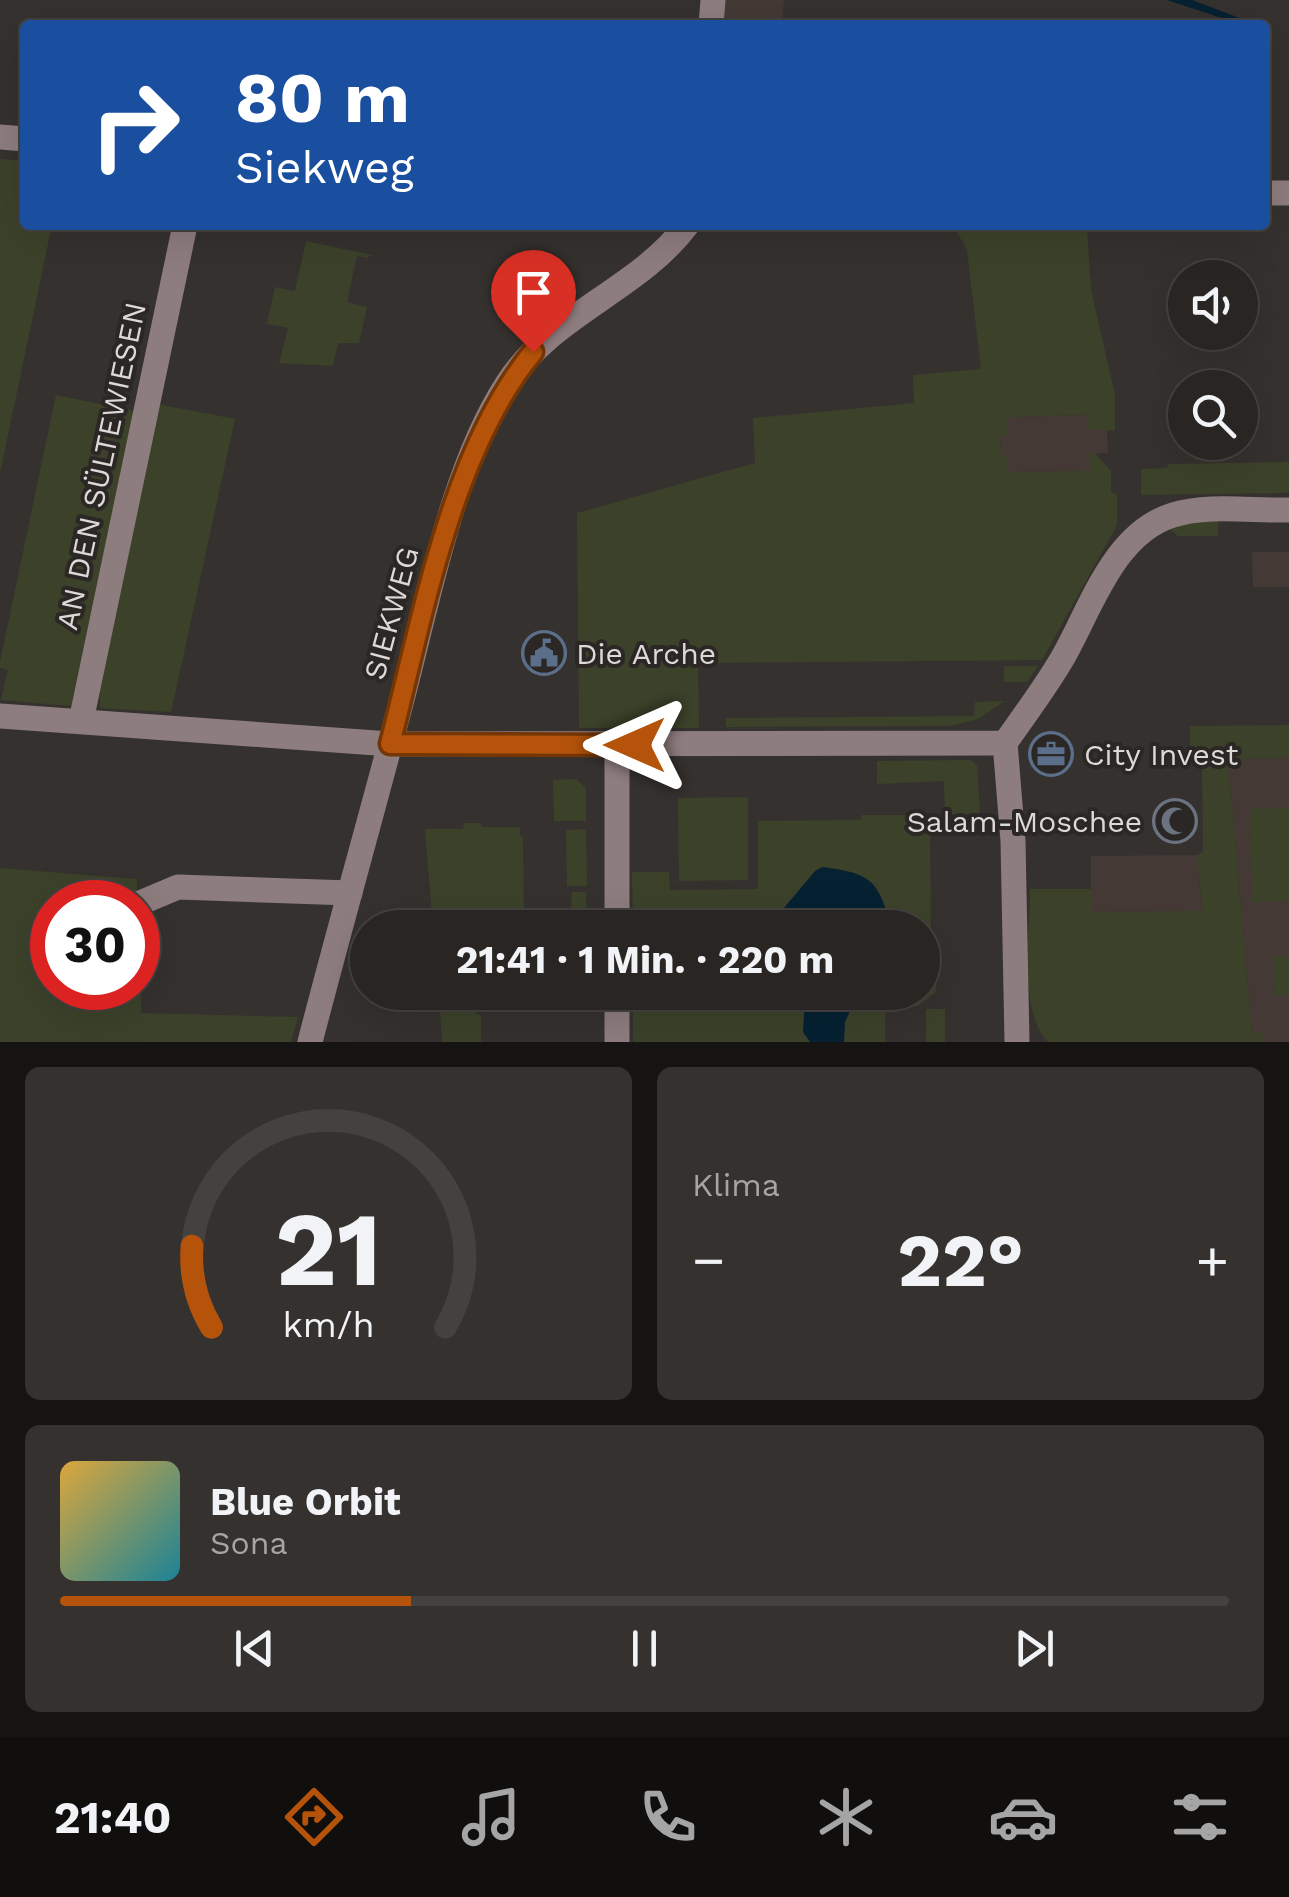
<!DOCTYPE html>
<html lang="de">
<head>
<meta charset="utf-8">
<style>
  :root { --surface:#282522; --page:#34312f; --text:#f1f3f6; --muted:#a5a5a5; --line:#444240; --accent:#b45309 }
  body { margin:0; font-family:"Work Sans",sans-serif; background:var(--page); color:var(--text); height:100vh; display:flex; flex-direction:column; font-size:38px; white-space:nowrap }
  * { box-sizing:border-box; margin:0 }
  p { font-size:32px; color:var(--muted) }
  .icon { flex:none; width:55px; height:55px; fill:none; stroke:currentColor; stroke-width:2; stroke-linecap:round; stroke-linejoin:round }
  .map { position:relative; height:1042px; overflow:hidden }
  .side { display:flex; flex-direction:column; gap:25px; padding:25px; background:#161413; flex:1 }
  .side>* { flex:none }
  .hud { position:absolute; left:20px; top:20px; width:1250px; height:210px; border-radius:10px; box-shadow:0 10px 40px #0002,0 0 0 2px var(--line); background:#1a4fa0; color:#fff; overflow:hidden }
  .controls { position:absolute; left:1168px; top:260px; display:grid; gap:20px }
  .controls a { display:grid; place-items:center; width:90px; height:90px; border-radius:50%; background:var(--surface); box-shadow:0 10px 40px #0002,0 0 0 2px var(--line); font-size:50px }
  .speed { position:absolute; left:30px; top:880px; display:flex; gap:20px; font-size:50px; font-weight:700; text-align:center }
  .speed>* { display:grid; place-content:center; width:130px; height:130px; border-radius:50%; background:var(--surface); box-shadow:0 10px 40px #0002,0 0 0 2px var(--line); line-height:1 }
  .speed .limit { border:15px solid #d22; background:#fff; color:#111 }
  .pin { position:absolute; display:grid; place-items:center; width:85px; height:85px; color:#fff; margin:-102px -42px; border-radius:50% 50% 50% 0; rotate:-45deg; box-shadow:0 0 10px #0007 }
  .pin .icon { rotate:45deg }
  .me { position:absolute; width:110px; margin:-55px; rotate:270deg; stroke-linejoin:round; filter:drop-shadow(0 0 8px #0008) }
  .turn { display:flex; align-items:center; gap:35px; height:210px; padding:0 50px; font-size:45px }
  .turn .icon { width:130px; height:130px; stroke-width:2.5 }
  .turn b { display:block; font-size:70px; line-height:85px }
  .big { font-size:75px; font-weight:700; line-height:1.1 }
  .side .card { flex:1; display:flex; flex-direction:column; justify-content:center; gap:15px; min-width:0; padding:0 35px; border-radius:15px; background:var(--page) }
  .side .dial { align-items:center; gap:0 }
  .dial svg { height:260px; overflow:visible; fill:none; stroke:var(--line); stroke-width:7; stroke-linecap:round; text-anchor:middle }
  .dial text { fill:var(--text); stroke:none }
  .song { display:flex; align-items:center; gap:30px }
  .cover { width:120px; height:120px; border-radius:15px; background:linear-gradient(135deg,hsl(40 70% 55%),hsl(190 70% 35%)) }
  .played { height:10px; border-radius:5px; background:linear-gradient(90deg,var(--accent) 30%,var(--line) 30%) }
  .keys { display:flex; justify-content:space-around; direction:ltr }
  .heat { display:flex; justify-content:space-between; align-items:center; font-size:55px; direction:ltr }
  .side .tiles { flex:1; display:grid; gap:25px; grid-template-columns:1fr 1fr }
  .card:last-child { grid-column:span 2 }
  .trip { position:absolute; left:350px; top:910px; width:590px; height:100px; border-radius:50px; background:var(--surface); box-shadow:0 10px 40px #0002,0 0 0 2px var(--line); font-weight:700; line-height:100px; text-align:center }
  .dock { display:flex; height:160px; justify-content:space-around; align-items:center; background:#100f0e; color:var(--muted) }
  .dock .icon { width:70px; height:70px }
  .dock .current { color:var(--accent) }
  .dock b { font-size:45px; color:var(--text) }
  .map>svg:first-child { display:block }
</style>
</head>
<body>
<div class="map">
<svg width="1289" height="1042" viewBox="0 0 1289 1042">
  <rect width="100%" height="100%" fill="#35312e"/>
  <g fill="#443934">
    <path d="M724,0H784L782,22L803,25H722Z"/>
    <path d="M1088,415V430H1107L1108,453L1089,454V471L1008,472L1001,456L1000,437L1007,417Z"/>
    <path d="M1252,552H1289V587H1253Z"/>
    <path d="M1289,758V1042H1264V1033H1252L1228,759Z"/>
    <path d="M1197,855L1202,911L1091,912V856Z"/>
  </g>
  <g fill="#3c422a">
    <path d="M0,159L25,161V225H52L0,473Z"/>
    <path d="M953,225H1087L1091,290L1115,395V430H1088L1087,415L1007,417V433L1000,437L1001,455H1007L1008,472L1089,471V453H1095L1111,471V493L1117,494V525L1042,660L698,663L699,728H579L577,513L755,463L753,418L914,403L913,375L981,369L967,250Z"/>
    <path d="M306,241L372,255L367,258L357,256L347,302L367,307L359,343H338L333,366L279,363L288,328L267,324L275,287L295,291Z"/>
    <path d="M56,395L134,411L71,706L1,700L8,670L0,668V662Z"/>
    <path d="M157,404L235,419L171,712L100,708V672Z"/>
    <path d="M1289,462V493L1141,495V469L1167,468L1168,464Z"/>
    <path d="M1218,520V536H1178L1168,527L1190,521Z"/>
    <path d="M1004,666H1038L1027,682H1004Z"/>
    <path d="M1005,701L978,719L951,726L726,727V718L974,716L975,702Z"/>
    <path d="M1289,725V758L1228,759L1252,1032L1264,1033V1042H1048C1018,1011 1030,931 1030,889H1091L1092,912L1202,911L1197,855L1203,852L1202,757L1190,756V726Z"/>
    <path d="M971,760L977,766L980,814H945L944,781L877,784V761Z"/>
    <path d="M576,779L586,788V821H554L553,780Z"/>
    <path d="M748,797V880L679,881L678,798Z"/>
    <path d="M1289,807V901L1252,902L1249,809Z"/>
    <path d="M862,815H930L931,957L936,958V992L918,1006L885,1007V1042H633V993L922,992V928L633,927L632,872H669L670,890L758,889V821L861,820Z"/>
    <path d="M464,823H481L482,827H520V836L523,837L524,927H433L425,829H463Z"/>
    <path d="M586,829L587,886H567L566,830Z"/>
    <path d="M0,868L137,879L136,902H52V988H138V920L143,921L141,1013L298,1017L291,1042H0Z"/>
    <path d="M572,892H586L587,927H570Z"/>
    <path d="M1273,956H1289V995H1274Z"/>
    <path d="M439,993H521V998H477L476,1014L481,1015V1042H442Z"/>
    <rect x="926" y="1009" width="19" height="33"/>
  </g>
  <g fill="#052132">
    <path d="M1167,0H1192L1258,25H1243Z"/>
    <path d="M822,867C870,873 878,879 891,927H768L815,871Z"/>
    <path d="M800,993H858L845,1022L844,1042H810L803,1032L805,997Z"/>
  </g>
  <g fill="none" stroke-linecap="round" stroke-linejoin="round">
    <g stroke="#8e7d7e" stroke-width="25">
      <path d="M711,25L713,0"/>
      <path d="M0,137L25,139"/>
      <path d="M1265,193H1289"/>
      <path d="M0,716L390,744L1005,743C1024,716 1045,688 1062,659C1090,611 1113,533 1173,515C1207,504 1253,511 1289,510"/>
      <path d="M81,721L185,225"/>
      <path d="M1005,743L1013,841L1017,1042"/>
      <path d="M140,903L178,887L350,893"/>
      <path d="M617,928V745"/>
      <path d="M617,992V1042"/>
      <path d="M310,1042C341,922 375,803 406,684C430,591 455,464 507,384C552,314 638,290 687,225"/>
    </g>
  </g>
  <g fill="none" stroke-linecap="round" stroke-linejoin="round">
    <g stroke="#753606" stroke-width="25">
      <path id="route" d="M533,352C451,451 422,621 390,744L635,745"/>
    </g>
    <use href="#route" stroke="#b45309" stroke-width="18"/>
  </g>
  <defs>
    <g id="civic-ring" transform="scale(2.25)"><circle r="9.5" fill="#2b2725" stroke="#5c6f8a" stroke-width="1.5"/><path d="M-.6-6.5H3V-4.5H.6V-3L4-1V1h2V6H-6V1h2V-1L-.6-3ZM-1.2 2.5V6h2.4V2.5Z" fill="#5c6f8a"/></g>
    <g id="office-ring" transform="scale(2.25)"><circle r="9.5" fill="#2b2725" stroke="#5c6f8a" stroke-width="1.5"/><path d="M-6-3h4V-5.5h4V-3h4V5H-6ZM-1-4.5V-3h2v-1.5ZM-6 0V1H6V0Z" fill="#5c6f8a"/></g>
    <g id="mosque-ring" transform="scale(2.25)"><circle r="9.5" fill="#2b2725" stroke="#6b7280" stroke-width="1.5"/><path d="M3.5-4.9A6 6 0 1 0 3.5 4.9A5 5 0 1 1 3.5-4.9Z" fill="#6b7280"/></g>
  </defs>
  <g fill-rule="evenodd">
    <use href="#civic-ring" x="544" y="653"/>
    <use href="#office-ring" x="1051" y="754"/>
    <use href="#mosque-ring" x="1175" y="821"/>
  </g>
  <g text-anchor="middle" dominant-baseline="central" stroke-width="8" stroke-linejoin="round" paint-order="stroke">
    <g font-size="30" fill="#ddd9d8" stroke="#2b2725">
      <text transform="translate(101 466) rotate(-78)">AN DEN SÜLTEWIESEN</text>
      <text transform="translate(391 613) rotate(-75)">SIEKWEG</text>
    </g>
    <g font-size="30" fill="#ddd9d8" stroke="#2b2725" text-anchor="start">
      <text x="576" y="653">Die Arche</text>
      <text x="1084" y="754">City Invest</text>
      <text x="1142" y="821" text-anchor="end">Salam-Moschee</text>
    </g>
  </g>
</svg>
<div class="controls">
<a><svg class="icon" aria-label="sound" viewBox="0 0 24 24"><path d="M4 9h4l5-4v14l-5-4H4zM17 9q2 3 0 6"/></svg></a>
<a><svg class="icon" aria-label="search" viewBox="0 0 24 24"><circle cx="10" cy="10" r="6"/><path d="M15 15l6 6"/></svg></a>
</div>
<div class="speed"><div class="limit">30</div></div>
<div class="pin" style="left:533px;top:352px;background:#d93025"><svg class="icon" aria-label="arrive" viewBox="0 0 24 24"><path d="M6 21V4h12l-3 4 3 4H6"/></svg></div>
<svg class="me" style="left:635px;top:745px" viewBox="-20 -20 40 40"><path d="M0-17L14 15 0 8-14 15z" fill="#b45309" stroke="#fff" stroke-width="4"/></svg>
<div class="trip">21:41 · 1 Min. · 220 m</div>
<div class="hud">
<div class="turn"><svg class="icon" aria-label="right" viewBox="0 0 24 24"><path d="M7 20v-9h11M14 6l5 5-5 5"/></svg><div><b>80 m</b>Siekweg</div></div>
</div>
</div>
<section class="side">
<div class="tiles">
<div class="card dial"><svg viewBox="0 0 100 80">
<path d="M14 69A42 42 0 1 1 86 69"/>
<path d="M14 69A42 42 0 0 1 8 44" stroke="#b45309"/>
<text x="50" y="56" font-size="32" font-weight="700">21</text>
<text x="50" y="72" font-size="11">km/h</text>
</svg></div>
<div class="card"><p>Klima</p>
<div class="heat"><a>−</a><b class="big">22°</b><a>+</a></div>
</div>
<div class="card">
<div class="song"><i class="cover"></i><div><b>Blue Orbit</b><p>Sona</p></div></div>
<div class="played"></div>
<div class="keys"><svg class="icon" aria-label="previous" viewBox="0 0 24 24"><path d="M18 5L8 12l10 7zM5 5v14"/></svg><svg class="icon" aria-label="pause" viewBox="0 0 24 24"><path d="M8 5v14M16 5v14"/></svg><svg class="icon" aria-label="next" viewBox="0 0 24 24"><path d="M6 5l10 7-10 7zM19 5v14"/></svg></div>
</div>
</div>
</section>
<nav class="dock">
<b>21:40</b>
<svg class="icon current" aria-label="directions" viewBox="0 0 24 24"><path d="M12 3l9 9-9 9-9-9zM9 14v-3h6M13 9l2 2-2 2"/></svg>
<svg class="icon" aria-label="music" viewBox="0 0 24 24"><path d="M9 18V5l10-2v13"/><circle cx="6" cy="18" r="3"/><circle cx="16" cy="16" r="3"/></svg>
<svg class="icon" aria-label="phone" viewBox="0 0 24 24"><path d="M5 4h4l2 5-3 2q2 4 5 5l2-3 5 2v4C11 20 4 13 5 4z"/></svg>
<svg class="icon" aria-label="climate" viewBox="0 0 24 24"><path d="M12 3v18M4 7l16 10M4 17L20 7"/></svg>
<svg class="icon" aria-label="car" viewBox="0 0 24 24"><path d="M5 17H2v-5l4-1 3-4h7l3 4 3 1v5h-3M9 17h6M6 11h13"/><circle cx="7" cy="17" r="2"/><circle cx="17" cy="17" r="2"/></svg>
<svg class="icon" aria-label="filters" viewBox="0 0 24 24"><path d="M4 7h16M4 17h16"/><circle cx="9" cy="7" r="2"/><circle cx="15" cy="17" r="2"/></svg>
</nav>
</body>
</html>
